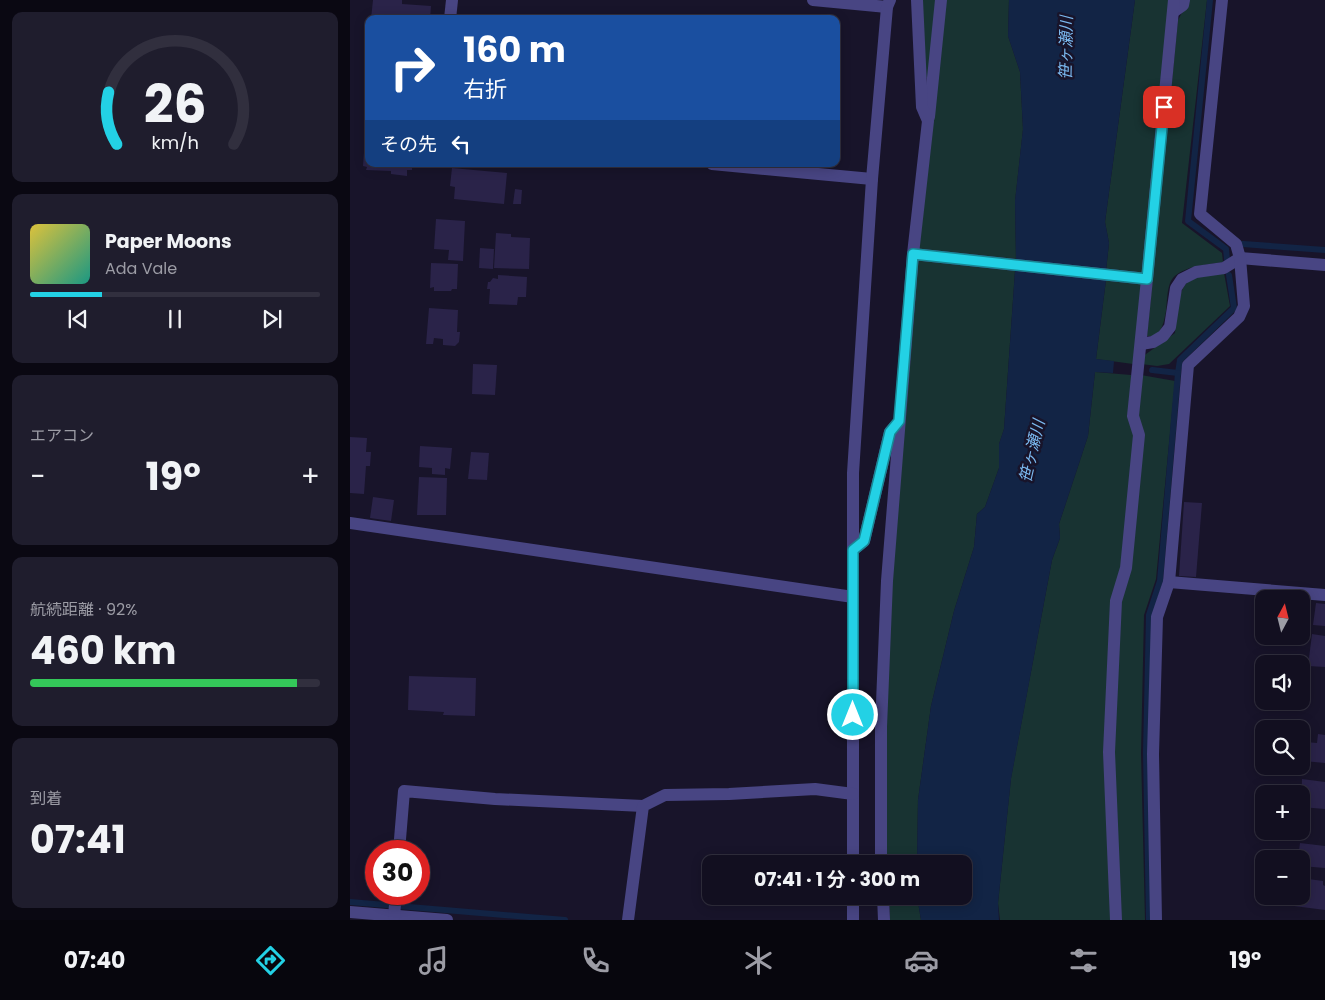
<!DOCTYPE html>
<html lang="ja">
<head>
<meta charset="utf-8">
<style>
  :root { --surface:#120f20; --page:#1f1d2d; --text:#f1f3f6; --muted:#9c9ca5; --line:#312f3e; --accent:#23d1e5 }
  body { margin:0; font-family:Poppins,"Noto Sans JP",sans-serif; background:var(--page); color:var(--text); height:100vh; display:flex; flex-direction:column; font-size:19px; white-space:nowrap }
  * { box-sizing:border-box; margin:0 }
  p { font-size:16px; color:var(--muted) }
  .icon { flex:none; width:28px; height:28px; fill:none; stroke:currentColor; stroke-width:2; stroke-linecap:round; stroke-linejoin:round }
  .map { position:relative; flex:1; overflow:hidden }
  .side { display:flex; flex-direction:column; gap:12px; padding:12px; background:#0a0812; width:350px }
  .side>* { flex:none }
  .guide { position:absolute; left:15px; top:15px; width:475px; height:152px; border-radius:10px; box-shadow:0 2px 12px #0003,0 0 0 1px var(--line); background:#1a4fa0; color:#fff; overflow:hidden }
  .needle { width:32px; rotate:7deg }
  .buttons { position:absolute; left:905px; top:590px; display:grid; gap:10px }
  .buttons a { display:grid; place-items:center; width:55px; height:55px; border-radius:10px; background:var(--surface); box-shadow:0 2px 12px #0003,0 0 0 1px var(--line); font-size:25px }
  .speed { position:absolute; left:15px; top:840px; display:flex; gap:10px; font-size:25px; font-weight:700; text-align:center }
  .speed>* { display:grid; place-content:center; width:65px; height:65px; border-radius:50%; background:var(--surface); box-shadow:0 2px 12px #0003,0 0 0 1px var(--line); line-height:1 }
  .speed .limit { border:8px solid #d22; background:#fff; color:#111 }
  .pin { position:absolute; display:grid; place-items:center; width:42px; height:42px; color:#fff; margin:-21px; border-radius:10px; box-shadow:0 2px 8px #0006 }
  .me { position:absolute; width:55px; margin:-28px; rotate:0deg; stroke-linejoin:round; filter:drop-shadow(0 0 4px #0008) }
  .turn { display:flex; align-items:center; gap:18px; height:105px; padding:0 15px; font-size:22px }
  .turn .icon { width:65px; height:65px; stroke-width:2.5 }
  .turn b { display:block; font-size:35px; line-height:42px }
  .then { display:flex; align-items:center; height:48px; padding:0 15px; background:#0003; gap:10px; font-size:19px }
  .big { font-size:38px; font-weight:700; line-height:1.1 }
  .side .widget { flex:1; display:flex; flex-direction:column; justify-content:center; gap:8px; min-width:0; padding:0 18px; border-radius:10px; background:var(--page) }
  .side .dial { align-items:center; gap:0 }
  .dial svg { height:130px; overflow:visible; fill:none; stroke:var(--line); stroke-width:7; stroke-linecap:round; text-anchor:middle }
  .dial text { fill:var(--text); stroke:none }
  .song { display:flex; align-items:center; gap:15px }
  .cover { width:60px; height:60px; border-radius:8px; background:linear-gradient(135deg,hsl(50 70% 55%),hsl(170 70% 35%)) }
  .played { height:5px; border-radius:2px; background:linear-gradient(90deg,var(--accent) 25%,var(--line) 25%) }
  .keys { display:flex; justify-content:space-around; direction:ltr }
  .heat { display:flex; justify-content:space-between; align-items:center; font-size:28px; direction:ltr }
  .charge { height:8px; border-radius:4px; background:linear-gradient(90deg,#34c759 92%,var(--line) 0) }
  .trip { position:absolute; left:352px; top:855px; width:270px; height:50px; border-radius:10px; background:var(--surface); box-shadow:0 2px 12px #0003,0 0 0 1px var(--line); font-weight:700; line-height:50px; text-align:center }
  .tabs { display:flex; height:80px; justify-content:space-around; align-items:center; background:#07060d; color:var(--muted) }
  .tabs .icon { width:35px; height:35px }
  .tabs .selected { color:var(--accent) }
  .tabs b { font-size:22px; color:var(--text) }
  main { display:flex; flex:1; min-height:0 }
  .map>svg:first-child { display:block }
</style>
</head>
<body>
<main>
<section class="side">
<div class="widget dial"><svg viewBox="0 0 100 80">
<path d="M14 69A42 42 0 1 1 86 69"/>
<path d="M14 69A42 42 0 0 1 9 37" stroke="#23d1e5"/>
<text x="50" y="56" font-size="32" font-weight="700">26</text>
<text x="50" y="72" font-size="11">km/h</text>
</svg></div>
<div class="widget">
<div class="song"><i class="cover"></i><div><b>Paper Moons</b><p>Ada Vale</p></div></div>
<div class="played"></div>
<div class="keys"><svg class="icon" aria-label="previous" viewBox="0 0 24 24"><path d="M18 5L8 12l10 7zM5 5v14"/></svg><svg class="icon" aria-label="pause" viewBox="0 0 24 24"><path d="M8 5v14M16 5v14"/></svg><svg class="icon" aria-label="next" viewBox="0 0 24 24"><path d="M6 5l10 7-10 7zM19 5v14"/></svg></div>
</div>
<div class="widget"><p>エアコン</p>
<div class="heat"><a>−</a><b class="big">19°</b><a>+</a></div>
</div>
<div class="widget"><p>航続距離 · 92%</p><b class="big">460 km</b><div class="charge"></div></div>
<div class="widget"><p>到着</p><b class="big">07:41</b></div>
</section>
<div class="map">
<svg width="975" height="920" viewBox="0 0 975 920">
  <rect width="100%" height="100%" fill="#18142a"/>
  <g fill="#183332">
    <path d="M571,0H587L579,79L575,78Z"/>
    <path d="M596,0H659L658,36L670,72L673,129L665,201L666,259L569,249Z"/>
    <path d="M785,0H820L792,275L756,271L759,243L755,222Z"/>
    <path d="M837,0H857L832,223L872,253L873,262C857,265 827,266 820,283C817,291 817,302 816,311C814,321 813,328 806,336H797L828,20L835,7Z"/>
    <path d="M568,260L665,271L654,429L649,444V468L635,507L627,514L624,547L604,611L581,706L568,800L567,864H537L536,727L541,582Z"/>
    <path d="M874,273L880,306L819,364L807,366L791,364L792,357L825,333C827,315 826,283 846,277C855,274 865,275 874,273Z"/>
    <path d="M756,280L792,284L783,364L746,359Z"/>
    <path d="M745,372L781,375L785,437L771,568L761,600V920H650L648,903L661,778L702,560L710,538L709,524L738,436Z"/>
    <path d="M791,375L825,381L806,579L794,615L791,753L795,920H770L764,751L771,602Z"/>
    <path d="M539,896H567L571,920H540Z"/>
  </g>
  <g fill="#122445">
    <path d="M659,0H785L755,222L759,243L756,271L666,259L665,201L673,129L670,72L658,36Z"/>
    <path d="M665,271L756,280L746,359L764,361L763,373L745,372L738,436L709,524L710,538L702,560L661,779L648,903L649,920H571L567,896H614V864H567L568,800L581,706L604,611L624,547L627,514L635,507L649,468V444L654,429Z"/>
  </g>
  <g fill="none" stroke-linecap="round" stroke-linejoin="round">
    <g stroke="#122445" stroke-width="6">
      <path d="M860,0L838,221L876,249L877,259"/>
      <path d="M893,244L975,250"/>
      <path d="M802,370L828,373L830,360L884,308L879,275"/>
      <path d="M0,902L215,920"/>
      <path d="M799,920L796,752L799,615L810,581L828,373"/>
    </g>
  </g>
  <g fill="#2a2349">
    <path d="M23,0H52V4L81,6L80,19H21Z"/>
    <path d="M14,152H19V164H62V170H57V176L41,174V171L16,170L17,167L13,166Z"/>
    <path d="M102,168L157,173L154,204L104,199L105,187L100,186Z"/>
    <path d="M165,189L172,190L171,204H163Z"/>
    <path d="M86,219L115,221L113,261L98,260L99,250L84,249Z"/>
    <path d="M146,233L161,234V237L180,238L179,269L144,268Z"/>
    <path d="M130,248L144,249L143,269L129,268Z"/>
    <path d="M81,263L108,264L107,289H102L101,291H84V287L80,288Z"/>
    <path d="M148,275L177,277L176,297H168L167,305L139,304L140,289H137L138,282H140L143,278L148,279Z"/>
    <path d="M79,308L108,310L107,332H110L109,342L105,346L93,345V339L84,338L83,344H76Z"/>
    <path d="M123,364L147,365L145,395L122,394Z"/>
    <path d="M0,437L17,438L16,452H21L20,466H16L14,494L0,493Z"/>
    <path d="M70,446L102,448L100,469L95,468V475L82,474V468L69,467Z"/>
    <path d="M121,452L139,453L137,480L118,479Z"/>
    <path d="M69,477L97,478L96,515H67Z"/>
    <path d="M23,497L44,500L41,521L20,518Z"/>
    <path d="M834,502L852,503L846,577L829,576Z"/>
    <path d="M966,603L975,604V626L963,625Z"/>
    <path d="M962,634L975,636V667L958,666Z"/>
    <path d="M59,676L126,678L125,716L93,715L94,712L58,710Z"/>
    <path d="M968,734L975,735V763L954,761L956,742L967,743Z"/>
    <path d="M952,779L975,782V809L951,807Z"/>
    <path d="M950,843L975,846V868L951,866V859H948Z"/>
    <path d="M951,878L973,881V885L975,886V910L944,906L945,896H951Z"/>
  </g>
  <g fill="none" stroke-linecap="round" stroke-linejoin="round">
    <g stroke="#484583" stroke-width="12">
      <path d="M463,0L537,7"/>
      <path d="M823,12L833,5L834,0"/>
      <path d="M100,19L102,0"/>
      <path d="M579,117L591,0"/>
      <path d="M362,164L522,179"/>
      <path d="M563,254L797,279L783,416L789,435L776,568L766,601L759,752L766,920"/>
      <path d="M797,279L824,0"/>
      <path d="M791,344L803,342L813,336L820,327L826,288L832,279L846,272L874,268L890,258L975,265"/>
      <path d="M0,523L503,597"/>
      <path d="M503,550L514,541L540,432L547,424"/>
      <path d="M819,582L975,595"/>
      <path d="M49,851L54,791L145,799L293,806"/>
      <path d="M503,864V473L522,179L537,7L540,0"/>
      <path d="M531,864V727L537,581L563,254L578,121L572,107L567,0"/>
      <path d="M503,896V920"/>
      <path d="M533,896L534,920"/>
      <path d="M0,912L97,920"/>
      <path d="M44,916L46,894"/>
      <path d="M278,920L293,806L315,795L379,794L465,789L503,794"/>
      <path d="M806,920L803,754L807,617L819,582L838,365L889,317L894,306L890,258L886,244L850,214L872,0"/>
    </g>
  </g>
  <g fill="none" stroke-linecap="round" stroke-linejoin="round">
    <g stroke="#178895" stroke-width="12">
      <path id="route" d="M503,715V550L514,541L540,432L549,421L563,254L797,279L814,107"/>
    </g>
    <use href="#route" stroke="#23d1e5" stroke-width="9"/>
  </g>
  <g text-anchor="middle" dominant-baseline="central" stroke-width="5" stroke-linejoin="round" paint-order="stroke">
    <g font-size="16" font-style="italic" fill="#7bb9f0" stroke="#18142a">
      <text transform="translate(716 48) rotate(-89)">笹ヶ瀬川</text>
      <text transform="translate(682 451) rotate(-77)">笹ヶ瀬川</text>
    </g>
  </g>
</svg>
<div class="buttons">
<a><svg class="needle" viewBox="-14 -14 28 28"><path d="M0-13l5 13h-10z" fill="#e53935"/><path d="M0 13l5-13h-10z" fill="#9c9ca5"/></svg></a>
<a><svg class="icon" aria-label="sound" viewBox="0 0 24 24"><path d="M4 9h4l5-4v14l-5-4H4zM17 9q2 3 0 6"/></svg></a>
<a><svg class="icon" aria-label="search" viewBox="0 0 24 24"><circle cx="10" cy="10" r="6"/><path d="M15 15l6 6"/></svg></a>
<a>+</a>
<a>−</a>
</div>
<div class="speed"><div class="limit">30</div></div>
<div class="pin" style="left:814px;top:107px;background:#d93025"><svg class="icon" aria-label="arrive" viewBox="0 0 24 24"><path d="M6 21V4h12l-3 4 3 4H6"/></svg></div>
<svg class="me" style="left:503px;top:715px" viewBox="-20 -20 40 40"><circle r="17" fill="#23d1e5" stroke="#fff" stroke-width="3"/><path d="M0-11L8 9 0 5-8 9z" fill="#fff"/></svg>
<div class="trip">07:41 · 1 分 · 300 m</div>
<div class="guide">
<div class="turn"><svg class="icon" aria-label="right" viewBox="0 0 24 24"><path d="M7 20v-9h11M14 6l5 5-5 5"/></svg><div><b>160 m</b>右折</div></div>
<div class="then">その先<svg class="icon" aria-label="left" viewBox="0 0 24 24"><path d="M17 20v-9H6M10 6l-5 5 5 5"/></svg></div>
</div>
</div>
</main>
<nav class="tabs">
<b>07:40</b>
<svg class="icon selected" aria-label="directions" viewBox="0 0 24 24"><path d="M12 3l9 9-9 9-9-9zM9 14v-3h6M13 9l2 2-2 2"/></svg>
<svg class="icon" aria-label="music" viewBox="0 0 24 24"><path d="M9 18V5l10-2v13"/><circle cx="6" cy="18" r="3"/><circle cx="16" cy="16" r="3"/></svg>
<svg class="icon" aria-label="phone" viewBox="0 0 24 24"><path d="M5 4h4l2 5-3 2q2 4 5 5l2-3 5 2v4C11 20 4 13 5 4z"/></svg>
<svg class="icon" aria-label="climate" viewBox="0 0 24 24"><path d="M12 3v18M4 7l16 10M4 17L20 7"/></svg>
<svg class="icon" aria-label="car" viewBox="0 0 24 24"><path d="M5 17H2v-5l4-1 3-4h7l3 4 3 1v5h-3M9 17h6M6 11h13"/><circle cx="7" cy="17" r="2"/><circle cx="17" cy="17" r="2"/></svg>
<svg class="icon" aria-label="filters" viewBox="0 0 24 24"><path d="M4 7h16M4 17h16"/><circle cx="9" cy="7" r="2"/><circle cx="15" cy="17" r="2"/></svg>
<b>19°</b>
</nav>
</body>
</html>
